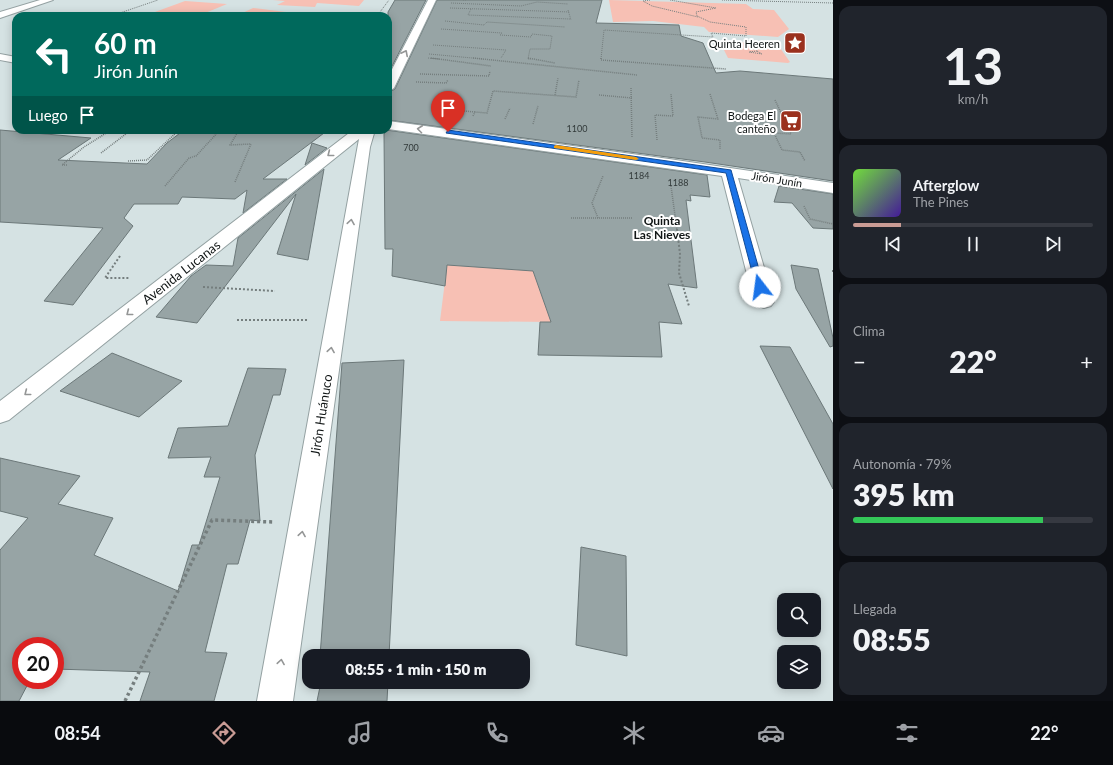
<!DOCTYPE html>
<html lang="es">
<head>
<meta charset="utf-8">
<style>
  :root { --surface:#171b24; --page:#20242c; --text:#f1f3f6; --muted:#9ea1a6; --line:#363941; --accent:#ca9c95 }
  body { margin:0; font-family:Lato,sans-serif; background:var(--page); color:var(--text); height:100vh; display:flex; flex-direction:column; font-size:15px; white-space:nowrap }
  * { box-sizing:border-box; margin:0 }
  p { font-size:13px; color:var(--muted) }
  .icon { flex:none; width:22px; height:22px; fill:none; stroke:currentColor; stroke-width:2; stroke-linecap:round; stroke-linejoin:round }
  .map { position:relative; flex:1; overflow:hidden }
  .details { display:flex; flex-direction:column; gap:6px; padding:6px; background:#0d0f14; width:280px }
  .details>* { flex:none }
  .guide { position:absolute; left:12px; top:12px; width:380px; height:122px; border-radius:12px; box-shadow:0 2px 10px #0003; background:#00695c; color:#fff; overflow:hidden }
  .controls { position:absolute; left:777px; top:593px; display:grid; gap:8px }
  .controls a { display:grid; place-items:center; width:44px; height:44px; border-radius:8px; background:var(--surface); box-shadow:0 2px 10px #0003; font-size:20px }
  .speed { position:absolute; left:12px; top:637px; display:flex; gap:8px; font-size:20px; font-weight:700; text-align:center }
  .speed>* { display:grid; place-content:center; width:52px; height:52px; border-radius:50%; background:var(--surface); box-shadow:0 2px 10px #0003; line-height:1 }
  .speed .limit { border:6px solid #d22; background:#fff; color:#111 }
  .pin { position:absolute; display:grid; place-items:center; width:34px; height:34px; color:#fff; margin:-41px -17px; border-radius:50% 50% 50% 0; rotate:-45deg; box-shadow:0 0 4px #0007 }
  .pin .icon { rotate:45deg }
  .me { position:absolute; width:44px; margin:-22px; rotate:345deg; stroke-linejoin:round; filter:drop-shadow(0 0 3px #0008) }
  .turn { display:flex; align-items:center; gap:14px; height:84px; padding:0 16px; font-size:18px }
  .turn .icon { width:52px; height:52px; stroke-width:2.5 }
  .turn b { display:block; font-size:28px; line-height:34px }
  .then { display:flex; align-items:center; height:38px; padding:0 16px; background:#0003; gap:8px; font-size:15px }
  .big { font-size:30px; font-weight:800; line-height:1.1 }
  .details .widget { flex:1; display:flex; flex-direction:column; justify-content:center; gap:6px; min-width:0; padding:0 14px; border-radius:12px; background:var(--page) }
  .details .dial { align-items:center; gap:0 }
  .dial b { font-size:52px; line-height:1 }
  .song { display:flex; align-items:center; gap:12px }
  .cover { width:48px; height:48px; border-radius:6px; background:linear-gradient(135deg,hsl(100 70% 55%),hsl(260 70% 35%)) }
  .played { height:4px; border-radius:2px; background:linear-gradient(90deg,var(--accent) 20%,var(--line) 20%) }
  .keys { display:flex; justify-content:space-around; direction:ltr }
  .heat { display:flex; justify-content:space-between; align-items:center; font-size:22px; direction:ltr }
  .charge { height:6px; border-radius:3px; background:linear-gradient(90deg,#34c759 79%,var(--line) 0) }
  .trip { position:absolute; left:302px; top:649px; width:228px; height:40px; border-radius:12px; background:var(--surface); box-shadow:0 2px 10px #0003; font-weight:800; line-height:40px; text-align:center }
  .dock { display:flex; height:64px; justify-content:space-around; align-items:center; background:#090b0e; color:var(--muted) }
  .dock .icon { width:28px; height:28px }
  .dock .on { color:var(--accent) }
  .dock b { font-size:18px; color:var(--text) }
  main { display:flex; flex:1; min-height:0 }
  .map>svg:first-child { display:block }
</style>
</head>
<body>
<main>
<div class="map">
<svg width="833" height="701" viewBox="0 0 833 701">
  <rect width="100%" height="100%" fill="#d5e2e3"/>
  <g fill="#f7c0b4">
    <path d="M273,0H364L359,6L317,3L315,7L277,5L285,1Z"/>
    <path d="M609,0L746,4L753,9L774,10L789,29L778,37L709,32L704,27L653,21L613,22Z"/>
    <path d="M185,1L227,4L198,16H144Z"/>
    <path d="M253,8L294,13L291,16H236Z"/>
    <path d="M725,41L778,45L790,62L788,63L728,58L720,42Z"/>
    <path d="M447,265L533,271L551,322L440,321Z"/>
  </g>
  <g fill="#97a4a5" stroke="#6c7879">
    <path d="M395,0H426L388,74V12Z"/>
    <path d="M437,0H602L596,23L679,25L681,36L703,43L716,73L740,71L833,79V181L705,162L388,120V93L395,89Z"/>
    <path d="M0,130L91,138L58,160L147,164L167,143L184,130H328L263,179H287L243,213L247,190L235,199L182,197L178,204H134L124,218L133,226L73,305L44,301L103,228L0,222Z"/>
    <path d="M386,130L707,175L710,197L690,195L691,201L686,200L697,288L668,284L682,324L659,322L662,357L538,355L540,322H551L533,271L447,265L445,286L392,276L393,249H385L384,134Z"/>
    <path d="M312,143L327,148L305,165Z"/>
    <path d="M324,169L308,260L277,254L296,194L197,323L156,317L191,276L206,265L233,266L238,238Z"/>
    <path d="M779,186L833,194V229L813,228L792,203L774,202Z"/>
    <path d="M791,265L818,269L833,338V346L830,347L796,289Z"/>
    <path d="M760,346L790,347L833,424V489Z"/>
    <path d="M112,353L182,381L139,417L60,391Z"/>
    <path d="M404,360L389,656H320L342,363Z"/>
    <path d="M248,368L286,369L280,395H273L255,455L260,521L250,520L238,564H227L205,652L227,653L214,701H140L150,672L55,669V646H21V680H30L19,701H0V550L28,518L0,511V458L80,476L58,504L113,518L94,555L178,591L192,545H199L220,477H204L211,457L168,458L178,428L228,426Z"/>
    <path d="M581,547L626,556L627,656L576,645Z"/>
    <path d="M321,682H388L387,701H317Z"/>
  </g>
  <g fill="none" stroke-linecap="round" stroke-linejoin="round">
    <g stroke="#94a1a2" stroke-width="2">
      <g id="minor">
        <path d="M40,0H53L0,18V12Z"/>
        <path d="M428,0H436L394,88L388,92V77Z"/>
        <path d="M0,54L16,57V63L0,60Z"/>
        <path d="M388,121L669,159L833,183V193L738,178L774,302L771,306L764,308L757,306L754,302L722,176L388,129Z"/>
        <path d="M353,130H375L370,147L293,701H257L359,139L9,420L0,423V401Z"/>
      </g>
    </g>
    <g stroke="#757e7e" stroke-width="1" stroke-dasharray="1 1" stroke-linecap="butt">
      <path d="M463,0H467"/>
      <path d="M650,0L643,1L652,6L698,17"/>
      <path d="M722,0L833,3"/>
      <path d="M451,3L521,6L537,2L568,4"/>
      <path d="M450,8L570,12"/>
      <path d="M471,9L468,15L570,19"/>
      <path d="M568,10L571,20"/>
      <path d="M111,16L158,0"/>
      <path d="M377,16L389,0"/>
      <path d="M445,21L484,25L487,22L565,27"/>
      <path d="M441,29L502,33L500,35L531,37L532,34L552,36L550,49H530L528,59H531"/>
      <path d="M748,40L754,50"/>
      <path d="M433,45L506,50L501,58"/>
      <path d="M757,51L762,54L749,52Z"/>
      <path d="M429,54L483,59"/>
      <path d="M428,58L439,59"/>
      <path d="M601,59L604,30L713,37L711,33L746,36V27L710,22L697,16L696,12L716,8L670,0"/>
    </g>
    <g stroke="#757e7e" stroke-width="1.5" stroke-dasharray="1 1" stroke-linecap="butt">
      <path d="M431,58L491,66"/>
      <path d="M473,58L637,75"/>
      <path d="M528,58L555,63"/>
      <path d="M601,58V60L726,69"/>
      <path d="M420,74L489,76L490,71"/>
      <path d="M416,82L446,83L448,80"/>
      <path d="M631,88L632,138"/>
      <path d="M710,94L718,119L698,117L702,138L720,140V149"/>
      <path d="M555,95L558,78"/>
      <path d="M599,95L632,98"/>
      <path d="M775,100L791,134L774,133L782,150L800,152L805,161"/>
      <path d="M464,111L475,112"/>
      <path d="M473,116L475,112L487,113L493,91L576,97L579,80"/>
      <path d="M505,119L510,108"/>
      <path d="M533,124L538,106"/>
      <path d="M657,140L655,115L673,116L671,94"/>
      <path d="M101,153L131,130"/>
      <path d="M128,161L147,160L179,130"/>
      <path d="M67,165H62L84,147L111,130"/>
      <path d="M235,182L251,144L230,145L239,130"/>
      <path d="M165,186L189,158L196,156L220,130"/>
      <path d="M671,186L677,230"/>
      <path d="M804,206L810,219L833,224"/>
      <path d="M571,218H632"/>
      <path d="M598,218L592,203L603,176"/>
    </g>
    <g stroke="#757e7e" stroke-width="2" stroke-dasharray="2 2" stroke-linecap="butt">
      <path d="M677,229L680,254L679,273L689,306"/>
      <path d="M120,256L105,278H130"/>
      <path d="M833,270V272"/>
      <path d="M203,287L275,291"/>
      <path d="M237,320H308"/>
    </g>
    <path stroke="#757e7e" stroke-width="3.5" stroke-dasharray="3 3" stroke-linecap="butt" d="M125,701L212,520L273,522"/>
    <use href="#minor" fill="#fff" fill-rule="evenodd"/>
  </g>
  <defs><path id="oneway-chevron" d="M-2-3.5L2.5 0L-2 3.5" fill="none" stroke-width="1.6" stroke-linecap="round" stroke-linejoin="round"/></defs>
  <g stroke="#949696">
    <use href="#oneway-chevron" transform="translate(405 53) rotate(-63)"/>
    <use href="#oneway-chevron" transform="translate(420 129) rotate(-173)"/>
    <use href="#oneway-chevron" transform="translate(330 154) rotate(142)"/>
    <use href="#oneway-chevron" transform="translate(351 222) rotate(-81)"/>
    <use href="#oneway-chevron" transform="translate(129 313) rotate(142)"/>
    <use href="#oneway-chevron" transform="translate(331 350) rotate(-81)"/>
    <use href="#oneway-chevron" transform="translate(27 393) rotate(142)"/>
    <use href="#oneway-chevron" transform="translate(302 534) rotate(-81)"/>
    <use href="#oneway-chevron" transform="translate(281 662) rotate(-81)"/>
  </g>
  <path fill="#1a73e8" stroke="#114b97" d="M448,130L731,170L764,287L760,289L756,287L726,173L446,133Z"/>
  <path fill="#f59e0b" d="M556,145L636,157L639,159L636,160L554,148V146Z"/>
  <defs>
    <g id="sight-square" transform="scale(1.15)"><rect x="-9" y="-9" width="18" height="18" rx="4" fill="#9a311e" stroke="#fff"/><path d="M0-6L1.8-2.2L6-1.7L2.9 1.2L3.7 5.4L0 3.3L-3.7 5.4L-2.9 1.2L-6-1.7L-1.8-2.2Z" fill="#fff"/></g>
    <g id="supermarket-square" transform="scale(1.15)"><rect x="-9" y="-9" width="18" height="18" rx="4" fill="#9a311e" stroke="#fff"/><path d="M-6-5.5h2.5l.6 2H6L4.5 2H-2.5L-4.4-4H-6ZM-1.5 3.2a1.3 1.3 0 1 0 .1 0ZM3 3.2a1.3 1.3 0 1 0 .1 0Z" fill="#fff"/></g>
  </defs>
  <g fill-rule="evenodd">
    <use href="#sight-square" x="795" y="43"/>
    <use href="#supermarket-square" x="791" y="121"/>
  </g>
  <g text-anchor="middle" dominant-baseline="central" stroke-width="4" stroke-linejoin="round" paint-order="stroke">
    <g font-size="9" fill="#323a3a">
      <text x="577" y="128">1100</text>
      <text x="411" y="147">700</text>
      <text x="639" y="175">1184</text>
      <text x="678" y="182">1188</text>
    </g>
    <g font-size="11" fill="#111616" stroke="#fff" text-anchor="end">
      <text x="780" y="43">Quinta Heeren</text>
      <text x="776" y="115">Bodega El<tspan x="776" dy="13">canteño</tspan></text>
    </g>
    <g font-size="11" fill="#111616" stroke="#fff">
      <text transform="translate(777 179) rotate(9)">Jirón Junín</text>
    </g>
    <g font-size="12" font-weight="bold" fill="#111616" stroke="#fff">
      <text x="662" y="220">Quinta<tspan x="662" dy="14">Las Nieves</tspan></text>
    </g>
    <g font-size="13" fill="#111616" stroke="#fff">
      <text transform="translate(181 272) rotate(-38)">Avenida Lucanas</text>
      <text transform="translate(321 415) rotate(-81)">Jirón Huánuco</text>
    </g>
  </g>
</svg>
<div class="controls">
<a><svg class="icon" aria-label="search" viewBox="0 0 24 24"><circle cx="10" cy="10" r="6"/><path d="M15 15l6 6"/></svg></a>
<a><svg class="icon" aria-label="layers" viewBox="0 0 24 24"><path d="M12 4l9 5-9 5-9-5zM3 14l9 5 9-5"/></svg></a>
</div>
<div class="speed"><div class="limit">20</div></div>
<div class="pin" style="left:448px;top:132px;background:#d93025"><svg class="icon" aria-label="arrive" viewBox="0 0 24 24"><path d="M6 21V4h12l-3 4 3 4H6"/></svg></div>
<svg class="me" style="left:760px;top:287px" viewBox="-20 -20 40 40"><circle r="19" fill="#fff"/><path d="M0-13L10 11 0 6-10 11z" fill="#1a73e8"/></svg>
<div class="trip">08:55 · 1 min · 150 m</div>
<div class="guide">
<div class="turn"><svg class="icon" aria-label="left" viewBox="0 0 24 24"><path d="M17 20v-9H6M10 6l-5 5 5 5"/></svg><div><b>60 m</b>Jirón Junín</div></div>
<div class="then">Luego<svg class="icon" aria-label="arrive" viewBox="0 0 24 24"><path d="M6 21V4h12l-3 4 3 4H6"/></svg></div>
</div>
</div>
<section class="details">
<div class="widget dial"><b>13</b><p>km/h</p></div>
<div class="widget">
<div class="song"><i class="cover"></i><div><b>Afterglow</b><p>The Pines</p></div></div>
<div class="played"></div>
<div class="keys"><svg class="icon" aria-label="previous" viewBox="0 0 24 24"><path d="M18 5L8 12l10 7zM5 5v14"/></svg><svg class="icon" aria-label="pause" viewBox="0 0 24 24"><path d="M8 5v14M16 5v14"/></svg><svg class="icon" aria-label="next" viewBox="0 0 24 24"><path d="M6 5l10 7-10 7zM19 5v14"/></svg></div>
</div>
<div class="widget"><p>Clima</p>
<div class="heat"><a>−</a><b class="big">22°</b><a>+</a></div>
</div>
<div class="widget"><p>Autonomía · 79%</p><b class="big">395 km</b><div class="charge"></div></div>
<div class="widget"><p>Llegada</p><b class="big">08:55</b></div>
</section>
</main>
<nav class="dock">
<b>08:54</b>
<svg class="icon on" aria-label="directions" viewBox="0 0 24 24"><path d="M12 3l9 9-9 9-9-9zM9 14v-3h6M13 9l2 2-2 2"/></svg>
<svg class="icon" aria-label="music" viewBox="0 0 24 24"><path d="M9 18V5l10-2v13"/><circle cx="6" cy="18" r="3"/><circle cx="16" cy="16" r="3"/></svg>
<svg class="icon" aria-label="phone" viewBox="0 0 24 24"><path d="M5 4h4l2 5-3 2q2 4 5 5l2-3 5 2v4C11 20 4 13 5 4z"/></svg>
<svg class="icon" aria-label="climate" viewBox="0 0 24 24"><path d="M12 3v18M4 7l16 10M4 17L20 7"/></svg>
<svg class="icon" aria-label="car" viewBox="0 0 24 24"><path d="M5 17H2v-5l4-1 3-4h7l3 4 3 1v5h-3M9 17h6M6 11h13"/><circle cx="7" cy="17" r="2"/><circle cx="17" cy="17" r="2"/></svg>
<svg class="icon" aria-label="filters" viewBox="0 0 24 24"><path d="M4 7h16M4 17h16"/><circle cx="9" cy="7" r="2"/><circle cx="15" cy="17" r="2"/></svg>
<b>22°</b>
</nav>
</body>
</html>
